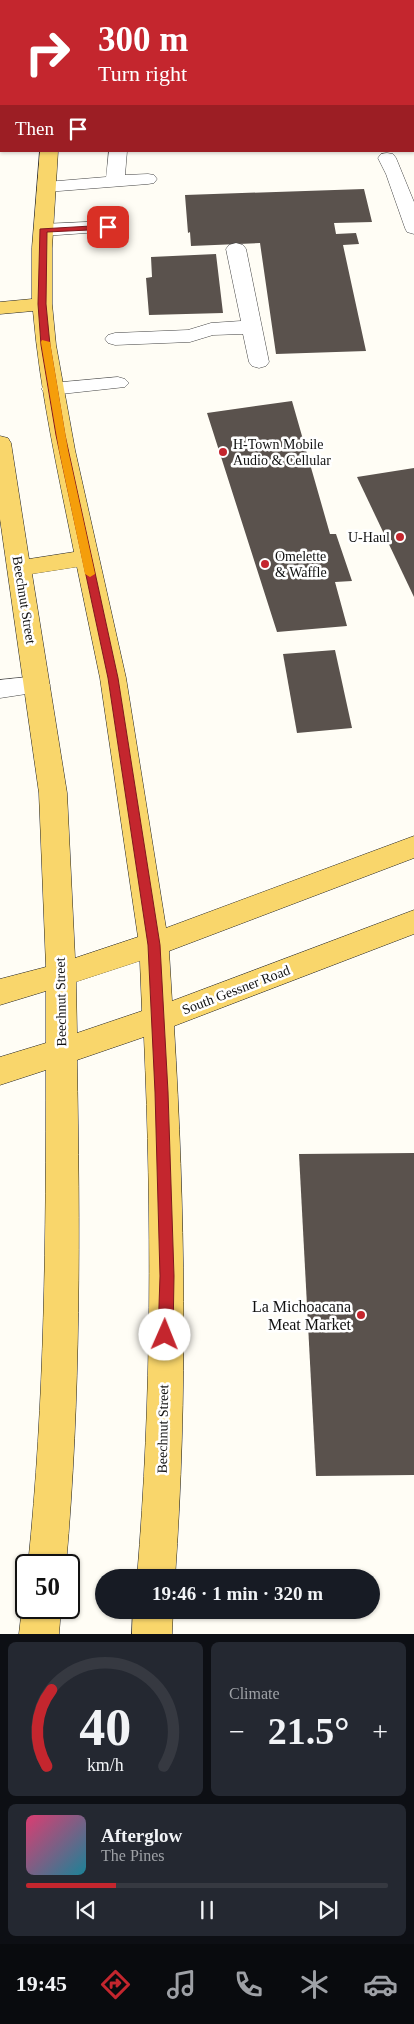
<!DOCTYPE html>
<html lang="en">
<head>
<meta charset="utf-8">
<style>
  :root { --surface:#171b24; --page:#242831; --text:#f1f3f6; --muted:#9ea1a6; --line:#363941; --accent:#c4262e }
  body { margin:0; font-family:Georgia,serif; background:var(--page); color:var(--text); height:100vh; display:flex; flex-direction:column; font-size:19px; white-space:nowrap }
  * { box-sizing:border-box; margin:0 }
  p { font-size:16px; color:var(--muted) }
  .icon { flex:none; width:28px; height:28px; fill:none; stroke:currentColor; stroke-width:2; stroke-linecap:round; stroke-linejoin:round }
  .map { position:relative; height:1634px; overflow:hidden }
  .sheet { display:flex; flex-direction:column; gap:8px; padding:8px; background:#0d0f14; flex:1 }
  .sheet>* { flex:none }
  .top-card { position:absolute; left:0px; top:0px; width:415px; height:152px; box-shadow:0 1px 4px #0004; background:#c4262e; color:#fff; overflow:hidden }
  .speed { position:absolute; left:15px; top:1554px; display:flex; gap:10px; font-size:25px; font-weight:700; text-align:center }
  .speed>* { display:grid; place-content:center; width:65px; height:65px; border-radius:50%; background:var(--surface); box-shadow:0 1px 4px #0004; line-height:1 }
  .speed .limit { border:2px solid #111; border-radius:8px; background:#fff; color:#111 }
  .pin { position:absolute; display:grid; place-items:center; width:42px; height:42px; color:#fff; margin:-21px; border-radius:10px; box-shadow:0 2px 8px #0006 }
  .me { position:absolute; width:55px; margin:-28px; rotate:1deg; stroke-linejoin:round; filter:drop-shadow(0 0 4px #0008) }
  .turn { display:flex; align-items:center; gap:18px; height:105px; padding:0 15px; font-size:22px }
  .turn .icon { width:65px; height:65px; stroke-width:2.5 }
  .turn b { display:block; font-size:35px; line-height:42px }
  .then { display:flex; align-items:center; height:48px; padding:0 15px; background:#0003; gap:10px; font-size:19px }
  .big { font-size:38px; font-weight:800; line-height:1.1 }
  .sheet .card { flex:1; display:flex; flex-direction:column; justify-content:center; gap:8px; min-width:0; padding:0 18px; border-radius:8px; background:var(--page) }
  .sheet .dial { align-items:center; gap:0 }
  .dial svg { height:130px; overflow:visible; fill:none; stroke:var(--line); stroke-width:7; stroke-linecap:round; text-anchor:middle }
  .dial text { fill:var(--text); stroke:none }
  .song { display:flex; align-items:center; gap:15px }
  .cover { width:60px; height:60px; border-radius:8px; background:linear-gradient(135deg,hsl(340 70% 55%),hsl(190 70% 35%)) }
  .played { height:5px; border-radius:2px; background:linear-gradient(90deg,var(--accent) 25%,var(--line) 25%) }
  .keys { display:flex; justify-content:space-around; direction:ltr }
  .heat { display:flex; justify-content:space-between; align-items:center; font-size:28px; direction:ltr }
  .sheet .tiles { flex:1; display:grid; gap:8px; grid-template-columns:1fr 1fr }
  .card:last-child { grid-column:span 2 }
  .trip { position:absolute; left:95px; top:1569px; width:285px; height:50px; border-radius:25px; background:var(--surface); box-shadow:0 1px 4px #0004; font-weight:800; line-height:50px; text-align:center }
  .tabs { display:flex; height:80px; justify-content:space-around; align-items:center; background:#090b0e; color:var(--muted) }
  .tabs .icon { width:35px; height:35px }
  .tabs .active { color:var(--accent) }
  .tabs b { font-size:22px; color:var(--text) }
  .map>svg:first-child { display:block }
</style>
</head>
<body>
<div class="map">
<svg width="414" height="1634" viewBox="0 0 414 1634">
  <rect width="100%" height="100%" fill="#fffdf5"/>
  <g fill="#5a524d">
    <path d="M364,189L372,222L334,223L336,234L356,233L359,244L343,245L366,351L276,354L260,243L191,246L190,232L188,233L185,195Z"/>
    <path d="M216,254L223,313L149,315L146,278L152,277L151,257Z"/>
    <path d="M292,401L330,534H336L352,581L335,582L347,626L277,632L207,413Z"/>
    <path d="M414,468V597L357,477Z"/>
    <path d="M335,650L352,728L297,733L283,654Z"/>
    <path d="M414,1153V1475L316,1476L299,1154Z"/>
  </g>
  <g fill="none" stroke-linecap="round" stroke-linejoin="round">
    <g stroke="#444" stroke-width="1">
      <g id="minor">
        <path d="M347,0H363L364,1H348Z"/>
        <rect x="0" y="100" width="1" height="10"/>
        <path d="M109,151H127L125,175L148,174L154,175L157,179L154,183L148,184L46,192L40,191L37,187L40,183L46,182L106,177Z"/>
        <path d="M387,153L393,154L396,158L414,202V234L407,232L405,228L386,174L378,158L381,154Z"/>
        <path d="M108,221L115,223L117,227L115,231L43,236L36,234L34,230L36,226L43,224Z"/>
        <path d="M236,243L243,245L246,249L269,362L266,366L259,368L252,366L249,362L243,334L213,335L190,342L115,345L108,343L105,339L108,335L115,333L188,330L211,323L241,321L226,249L229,245Z"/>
        <path d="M118,377L125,379L129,383L125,387L52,395L45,393L41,389L45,385L52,383Z"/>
        <path d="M37,676L46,679L50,685L46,691L0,698V680Z"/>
      </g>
    </g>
    <g stroke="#222" stroke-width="1">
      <g id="major">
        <rect x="81" y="0" width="16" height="1"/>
        <path d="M40,151H58L52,248V304L56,345L75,450L126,678L166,928L414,836V858L169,951L172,1001L414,910V934L174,1026C185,1209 188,1394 175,1578H137C152,1398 152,1217 144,1037L77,1060C80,1228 81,1397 66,1565H28C45,1401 46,1235 46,1070L0,1085V1057L46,1043V991L0,1005V979L46,967L39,793L0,519V436L8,438L11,443L29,559L74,552C58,472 40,392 33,311L0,314V302L32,299V248ZM77,567L100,678L138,937L75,958L67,793L32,574ZM140,961L142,1011L77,1033L76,982Z"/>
        <path d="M26,1599V1608H61L59,1634H19L22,1608Z"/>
        <path d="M133,1610H173L172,1634H132Z"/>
      </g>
    </g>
    <use href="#minor" fill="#fff" fill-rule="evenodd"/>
    <use href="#major" fill="#f9d66b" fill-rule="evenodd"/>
  </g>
  <path fill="#c4262e" stroke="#7f191e" d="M108,225L110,226V229L47,232L46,304L50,345L65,435L118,678L160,945L168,1092L174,1276L173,1335L171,1340L165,1342L160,1340L158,1335L160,1276L155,1092L148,945L108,678L56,435L41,345L38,304L40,229Z"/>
  <path fill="#f59e0b" d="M42,340L50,342L68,450L95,574L90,577L85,574L59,450L41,342Z"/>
  <g fill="#c4262e" stroke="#fff" stroke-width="2">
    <circle cx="223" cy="452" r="5"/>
    <circle cx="400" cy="537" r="5"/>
    <circle cx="265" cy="564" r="5"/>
    <circle cx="361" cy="1315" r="5"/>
  </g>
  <g text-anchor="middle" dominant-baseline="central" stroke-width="5" stroke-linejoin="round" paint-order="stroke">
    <g font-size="14" fill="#111" stroke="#fff" text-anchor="start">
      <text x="233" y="444">H-Town Mobile<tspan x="233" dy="16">Audio &amp; Cellular</tspan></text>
      <text x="390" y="537" text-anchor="end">U-Haul</text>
      <text x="275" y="556">Omelette<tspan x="275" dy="16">&amp; Waffle</tspan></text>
    </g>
    <g font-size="14" fill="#111" stroke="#fff">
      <text transform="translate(24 600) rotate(81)">Beechnut Street</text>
      <text transform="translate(236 990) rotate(-21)">South Gessner Road</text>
      <text transform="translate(61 1002) rotate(-91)">Beechnut Street</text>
      <text transform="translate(163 1429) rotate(-89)">Beechnut Street</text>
    </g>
    <g font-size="16" fill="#111" stroke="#fff" text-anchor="end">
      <text x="351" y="1306">La Michoacana<tspan x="351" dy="18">Meat Market</tspan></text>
    </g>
  </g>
</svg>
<div class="speed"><div class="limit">50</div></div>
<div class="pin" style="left:108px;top:227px;background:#d93025"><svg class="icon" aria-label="arrive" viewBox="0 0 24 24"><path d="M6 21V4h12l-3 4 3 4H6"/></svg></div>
<svg class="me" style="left:165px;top:1335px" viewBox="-20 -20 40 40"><circle r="19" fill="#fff"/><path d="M0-13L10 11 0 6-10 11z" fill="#c4262e"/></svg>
<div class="trip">19:46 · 1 min · 320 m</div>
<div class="top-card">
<div class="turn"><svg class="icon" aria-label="right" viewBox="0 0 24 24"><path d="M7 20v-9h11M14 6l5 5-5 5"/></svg><div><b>300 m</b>Turn right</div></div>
<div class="then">Then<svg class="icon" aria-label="arrive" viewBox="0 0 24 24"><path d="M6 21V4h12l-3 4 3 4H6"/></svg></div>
</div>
</div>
<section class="sheet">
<div class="tiles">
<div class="card dial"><svg viewBox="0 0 100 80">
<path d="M14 69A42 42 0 1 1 86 69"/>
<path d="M14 69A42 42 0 0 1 17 22" stroke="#c4262e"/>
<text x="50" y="56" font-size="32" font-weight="700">40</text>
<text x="50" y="72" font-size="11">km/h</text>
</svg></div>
<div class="card"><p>Climate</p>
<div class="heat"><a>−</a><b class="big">21.5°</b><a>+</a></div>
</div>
<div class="card">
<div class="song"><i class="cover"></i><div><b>Afterglow</b><p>The Pines</p></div></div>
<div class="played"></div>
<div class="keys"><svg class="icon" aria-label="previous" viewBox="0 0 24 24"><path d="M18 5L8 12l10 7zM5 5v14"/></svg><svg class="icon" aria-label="pause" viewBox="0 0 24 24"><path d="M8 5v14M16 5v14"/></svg><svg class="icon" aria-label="next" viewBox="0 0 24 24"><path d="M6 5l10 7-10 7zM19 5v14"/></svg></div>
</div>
</div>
</section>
<nav class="tabs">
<b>19:45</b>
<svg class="icon active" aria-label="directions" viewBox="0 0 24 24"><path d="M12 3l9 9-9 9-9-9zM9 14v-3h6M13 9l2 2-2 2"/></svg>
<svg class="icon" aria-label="music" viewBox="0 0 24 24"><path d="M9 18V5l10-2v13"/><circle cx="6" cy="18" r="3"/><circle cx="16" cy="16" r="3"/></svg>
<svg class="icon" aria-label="phone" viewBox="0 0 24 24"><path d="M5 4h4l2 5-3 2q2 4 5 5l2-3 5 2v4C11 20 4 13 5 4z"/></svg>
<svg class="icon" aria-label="climate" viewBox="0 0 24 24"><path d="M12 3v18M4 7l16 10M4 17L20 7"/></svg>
<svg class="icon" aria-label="car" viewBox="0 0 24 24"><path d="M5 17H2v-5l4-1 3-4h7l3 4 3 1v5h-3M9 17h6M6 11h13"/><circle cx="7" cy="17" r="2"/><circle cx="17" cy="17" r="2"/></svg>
</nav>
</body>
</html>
